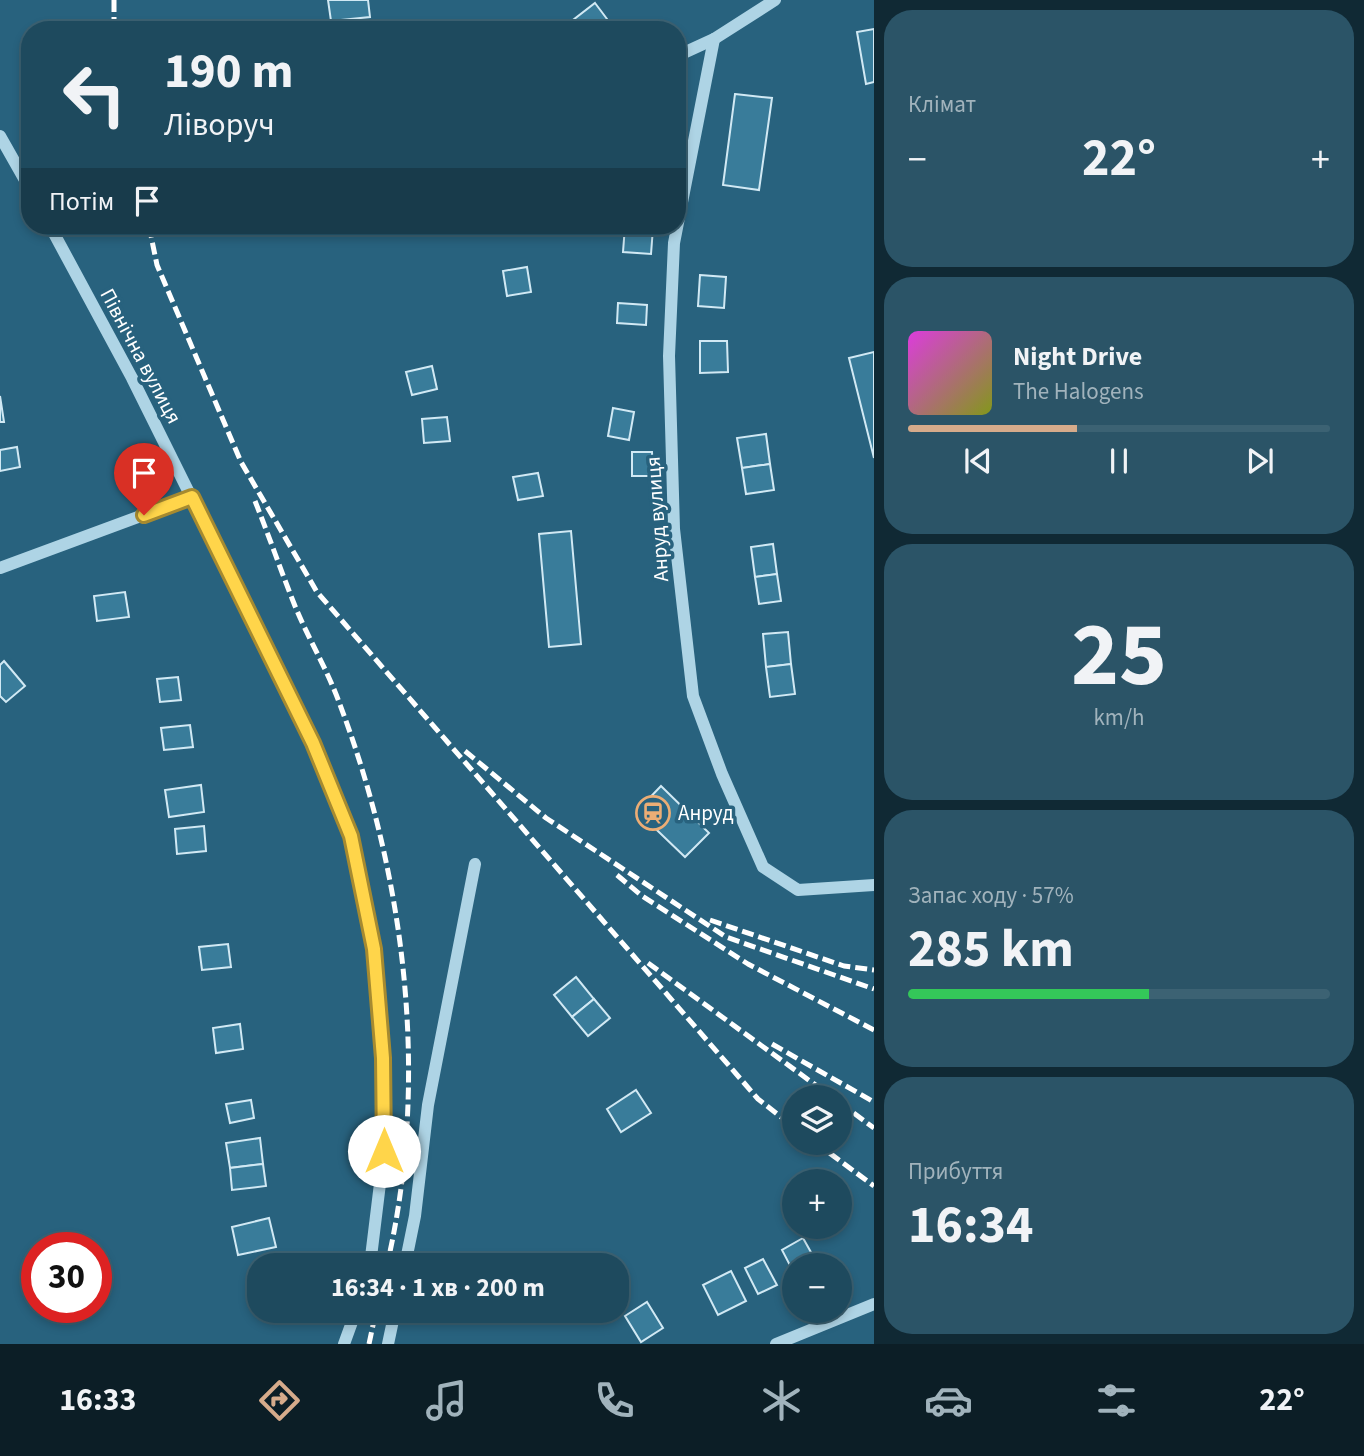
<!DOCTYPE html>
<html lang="uk">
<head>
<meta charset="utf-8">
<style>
  :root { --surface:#1e4a5e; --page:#2b5467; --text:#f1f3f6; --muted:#a1b3bc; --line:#3c6273; --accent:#d6ab8b }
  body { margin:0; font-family:"Source Sans 3",sans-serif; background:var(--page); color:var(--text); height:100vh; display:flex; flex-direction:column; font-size:26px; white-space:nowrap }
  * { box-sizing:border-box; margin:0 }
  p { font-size:23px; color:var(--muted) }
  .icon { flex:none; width:38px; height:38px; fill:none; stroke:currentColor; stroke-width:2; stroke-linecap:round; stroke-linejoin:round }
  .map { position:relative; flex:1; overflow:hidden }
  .side { display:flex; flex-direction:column; gap:10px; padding:10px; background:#102934; width:490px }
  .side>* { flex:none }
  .top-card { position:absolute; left:21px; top:21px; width:665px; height:214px; border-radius:28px; box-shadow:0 4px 10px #0003,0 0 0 2px var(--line); background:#1e4a5e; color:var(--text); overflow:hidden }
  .controls { position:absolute; left:782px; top:1085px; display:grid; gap:14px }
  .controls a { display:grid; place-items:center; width:70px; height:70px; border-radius:50%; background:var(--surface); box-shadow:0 4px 10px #0003,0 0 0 2px var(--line); font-size:35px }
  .speed { position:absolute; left:21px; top:1232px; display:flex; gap:14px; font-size:35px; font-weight:700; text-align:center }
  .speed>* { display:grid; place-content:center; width:91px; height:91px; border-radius:50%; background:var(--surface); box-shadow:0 4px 10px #0003,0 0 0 2px var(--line); line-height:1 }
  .speed .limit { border:10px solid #d22; background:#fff; color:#111 }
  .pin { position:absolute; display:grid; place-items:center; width:60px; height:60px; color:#fff; margin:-72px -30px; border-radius:50% 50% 50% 0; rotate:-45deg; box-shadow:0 0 7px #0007 }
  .pin .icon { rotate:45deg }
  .me { position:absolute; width:77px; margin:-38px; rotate:0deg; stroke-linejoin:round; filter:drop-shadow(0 0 5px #0008) }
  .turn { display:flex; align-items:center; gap:24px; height:147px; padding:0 28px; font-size:32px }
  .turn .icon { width:91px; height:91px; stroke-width:2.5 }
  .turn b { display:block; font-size:49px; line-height:60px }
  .then { display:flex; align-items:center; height:66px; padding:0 28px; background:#0003; gap:14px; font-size:26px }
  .big { font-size:52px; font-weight:700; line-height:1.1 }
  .side .tile { flex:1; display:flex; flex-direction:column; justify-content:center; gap:10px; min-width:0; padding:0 24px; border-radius:28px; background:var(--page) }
  .side .dial { align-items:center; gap:0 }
  .dial b { font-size:91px; line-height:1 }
  .song { display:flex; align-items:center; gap:21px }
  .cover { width:84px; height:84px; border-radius:10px; background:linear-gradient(135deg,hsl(300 70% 55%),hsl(70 70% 35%)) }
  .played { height:7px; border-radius:4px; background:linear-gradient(90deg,var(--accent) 40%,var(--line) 40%) }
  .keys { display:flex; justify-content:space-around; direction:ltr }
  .heat { display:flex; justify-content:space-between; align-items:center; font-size:38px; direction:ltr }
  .charge { height:10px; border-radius:5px; background:linear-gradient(90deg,#34c759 57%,var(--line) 0) }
  .trip { position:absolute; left:247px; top:1253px; width:382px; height:70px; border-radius:28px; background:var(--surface); box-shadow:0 4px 10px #0003,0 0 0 2px var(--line); font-weight:700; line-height:70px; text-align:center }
  .tabs { display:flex; height:112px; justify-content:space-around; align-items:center; background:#0c1e26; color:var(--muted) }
  .tabs .icon { width:49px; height:49px }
  .tabs .active { color:var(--accent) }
  .tabs b { font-size:32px; color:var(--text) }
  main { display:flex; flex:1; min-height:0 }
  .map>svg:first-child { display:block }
</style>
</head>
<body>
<main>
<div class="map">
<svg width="874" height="1344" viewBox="0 0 874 1344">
  <rect width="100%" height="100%" fill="#28627e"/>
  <g fill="#397c9a" stroke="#d1e9f4" stroke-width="2">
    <path d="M328,0H368L370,17L331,21Z"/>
    <path d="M595,3L607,19L592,30H581L573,20Z"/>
    <path d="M874,29V82L866,84L857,32Z"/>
    <path d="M735,94L772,98L759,190L723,185Z"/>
    <path d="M625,226L653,228L651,254L623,252Z"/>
    <path d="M527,267L531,292L507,296L503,271Z"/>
    <path d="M700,275L726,277L724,308L698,306Z"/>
    <path d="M618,303L647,305L646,325L617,323Z"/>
    <path d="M700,341H727L728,372L700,373Z"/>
    <path d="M874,352V458L849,358Z"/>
    <path d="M432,366L437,389L412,395L406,372Z"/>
    <path d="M0,396L4,422H0Z"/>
    <path d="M613,408L634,412L629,440L608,436Z"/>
    <path d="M447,417L450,441L424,443L422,419Z"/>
    <path d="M766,434L770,464L742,468L737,438Z"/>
    <path d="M17,447L20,467L0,471V450Z"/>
    <path d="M632,452H652L653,476H632Z"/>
    <path d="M770,464L774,490L746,494L742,468Z"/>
    <path d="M538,473L543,496L518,500L513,477Z"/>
    <path d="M571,531L581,644L549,647L539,534Z"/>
    <path d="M773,544L777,574L755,577L751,547Z"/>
    <path d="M777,574L781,601L759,604L755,577Z"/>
    <path d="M125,592L129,617L97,621L94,596Z"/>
    <path d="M788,632L791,664L766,667L763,634Z"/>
    <path d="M4,661L25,686L6,702L0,696V665Z"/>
    <path d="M791,664L795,694L770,697L766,667Z"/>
    <path d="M178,677L181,700L160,702L157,679Z"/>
    <path d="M190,725L193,747L164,750L161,728Z"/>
    <path d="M201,785L204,812L169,817L165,790Z"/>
    <path d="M661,786L709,833L685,857L637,811Z"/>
    <path d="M204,826L206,851L177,854L175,829Z"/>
    <path d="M228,944L231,967L202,970L199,947Z"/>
    <path d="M576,977L594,999L572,1017L554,995Z"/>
    <path d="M594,999L610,1018L588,1036L572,1017Z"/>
    <path d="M240,1024L243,1049L216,1053L213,1028Z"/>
    <path d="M636,1090L651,1113L621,1132L607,1109Z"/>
    <path d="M251,1100L254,1118L230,1123L226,1104Z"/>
    <path d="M260,1138L263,1164L230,1168L226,1143Z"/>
    <path d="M263,1164L266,1186L232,1190L230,1168Z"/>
    <path d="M269,1218L276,1247L238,1255L232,1227Z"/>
    <path d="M803,1238L817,1263L794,1265V1273L782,1250Z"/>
    <path d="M763,1259L777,1285L758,1294L745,1268Z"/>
    <path d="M731,1271L746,1301L718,1315L703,1285Z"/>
    <path d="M647,1302L663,1328L641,1342L625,1316Z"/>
    <path d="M270,1311H292L293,1316L271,1319Z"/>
  </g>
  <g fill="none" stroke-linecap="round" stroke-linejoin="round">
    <g stroke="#aed4e5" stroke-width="12">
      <path d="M714,39L674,243L669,356L674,529L693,696L722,774L763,867L798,890L874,885"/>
      <path d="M677,56L714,39L775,0"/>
      <path d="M0,136L30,189"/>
      <path d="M50,226L132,378L313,742L351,836L374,949L383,1058L384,1151L370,1265"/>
      <path d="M0,568L192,497"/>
      <path d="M405,1265L415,1216L428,1105L475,864"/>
      <path d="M344,1344L356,1311"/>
      <path d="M388,1344L395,1311"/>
      <path d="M776,1344L874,1304"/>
    </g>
    <g stroke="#fff" stroke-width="5" stroke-dasharray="12 5" stroke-linecap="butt">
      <path d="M114,0V30"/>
      <path d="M149,226L157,265L241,462L317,592L758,1099L794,1127"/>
      <path d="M255,501C269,536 281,571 295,606C308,638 327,669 339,702C406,878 430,1081 387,1265"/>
      <path d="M465,751L546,818L726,937L874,989"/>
      <path d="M617,875L642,896L748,964L874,1030"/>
      <path d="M710,920L844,966L874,970"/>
      <path d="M648,963L832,1097"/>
      <path d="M772,1044L874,1102"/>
      <path d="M840,1103L874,1128"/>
      <path d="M816,1143L874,1186"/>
      <path d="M369,1344L376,1311"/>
    </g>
  </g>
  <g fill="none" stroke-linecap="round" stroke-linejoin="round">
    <g stroke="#a68a30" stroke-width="18">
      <path id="route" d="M144,515L192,497L313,743L351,836L374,949L383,1058L384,1151"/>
    </g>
    <use href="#route" stroke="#ffd54a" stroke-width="12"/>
  </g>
  <defs>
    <g id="station-ring" transform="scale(1.75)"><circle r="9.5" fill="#28627e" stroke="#ecad75" stroke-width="1.5"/><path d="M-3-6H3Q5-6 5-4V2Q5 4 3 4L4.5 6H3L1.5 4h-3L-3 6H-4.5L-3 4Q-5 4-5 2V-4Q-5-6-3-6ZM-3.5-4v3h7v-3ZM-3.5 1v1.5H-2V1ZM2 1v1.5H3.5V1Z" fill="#ecad75"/></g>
  </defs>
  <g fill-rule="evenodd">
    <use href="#station-ring" x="653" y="813"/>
  </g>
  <g text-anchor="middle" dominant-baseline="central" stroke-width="7" stroke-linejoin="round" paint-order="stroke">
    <g font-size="21" fill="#fff" stroke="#28627e">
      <text transform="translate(141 356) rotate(62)">Північна вулиця</text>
      <text transform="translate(657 519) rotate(-94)">Анруд вулиця</text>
    </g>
    <g font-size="21" fill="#fff" stroke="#28627e" text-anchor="start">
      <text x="678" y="813">Анруд</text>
    </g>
  </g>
</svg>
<div class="controls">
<a><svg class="icon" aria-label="layers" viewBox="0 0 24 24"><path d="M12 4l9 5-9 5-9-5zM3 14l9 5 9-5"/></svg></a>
<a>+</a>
<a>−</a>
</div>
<div class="speed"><div class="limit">30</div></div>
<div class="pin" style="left:144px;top:515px;background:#d93025"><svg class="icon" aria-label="arrive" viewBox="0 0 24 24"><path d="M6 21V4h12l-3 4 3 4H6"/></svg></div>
<svg class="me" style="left:384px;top:1151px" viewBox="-20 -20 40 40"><circle r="19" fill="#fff"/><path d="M0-13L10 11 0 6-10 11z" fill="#ffd54a"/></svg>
<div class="trip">16:34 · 1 хв · 200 m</div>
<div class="top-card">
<div class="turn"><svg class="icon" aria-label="left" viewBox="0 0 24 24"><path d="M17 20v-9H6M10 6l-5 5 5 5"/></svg><div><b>190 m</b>Ліворуч</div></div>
<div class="then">Потім<svg class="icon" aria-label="arrive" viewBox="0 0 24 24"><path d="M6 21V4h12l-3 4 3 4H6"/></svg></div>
</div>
</div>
<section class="side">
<div class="tile"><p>Клімат</p>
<div class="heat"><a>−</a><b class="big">22°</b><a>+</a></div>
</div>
<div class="tile">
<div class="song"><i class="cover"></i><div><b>Night Drive</b><p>The Halogens</p></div></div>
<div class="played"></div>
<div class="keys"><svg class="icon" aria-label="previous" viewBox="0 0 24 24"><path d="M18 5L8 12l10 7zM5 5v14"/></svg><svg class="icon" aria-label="pause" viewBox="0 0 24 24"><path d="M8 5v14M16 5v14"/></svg><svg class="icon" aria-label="next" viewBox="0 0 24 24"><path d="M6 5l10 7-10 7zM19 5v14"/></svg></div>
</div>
<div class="tile dial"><b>25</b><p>km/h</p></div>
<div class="tile"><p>Запас ходу · 57%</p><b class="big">285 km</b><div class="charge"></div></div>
<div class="tile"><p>Прибуття</p><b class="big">16:34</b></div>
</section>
</main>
<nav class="tabs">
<b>16:33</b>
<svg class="icon active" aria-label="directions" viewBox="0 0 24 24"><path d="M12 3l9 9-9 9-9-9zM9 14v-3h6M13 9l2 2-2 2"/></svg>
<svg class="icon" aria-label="music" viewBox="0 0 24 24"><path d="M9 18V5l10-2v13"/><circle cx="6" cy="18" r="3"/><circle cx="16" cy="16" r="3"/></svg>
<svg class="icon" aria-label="phone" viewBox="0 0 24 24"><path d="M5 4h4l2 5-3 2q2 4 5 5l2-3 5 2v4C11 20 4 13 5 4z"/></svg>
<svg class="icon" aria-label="climate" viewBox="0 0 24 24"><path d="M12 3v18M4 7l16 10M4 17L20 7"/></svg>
<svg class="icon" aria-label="car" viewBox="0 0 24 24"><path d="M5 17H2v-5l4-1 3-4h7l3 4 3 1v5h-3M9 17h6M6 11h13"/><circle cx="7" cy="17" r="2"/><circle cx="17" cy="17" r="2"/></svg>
<svg class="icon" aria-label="filters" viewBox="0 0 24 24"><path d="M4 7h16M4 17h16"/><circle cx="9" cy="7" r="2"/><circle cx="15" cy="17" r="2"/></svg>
<b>22°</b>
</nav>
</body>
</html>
